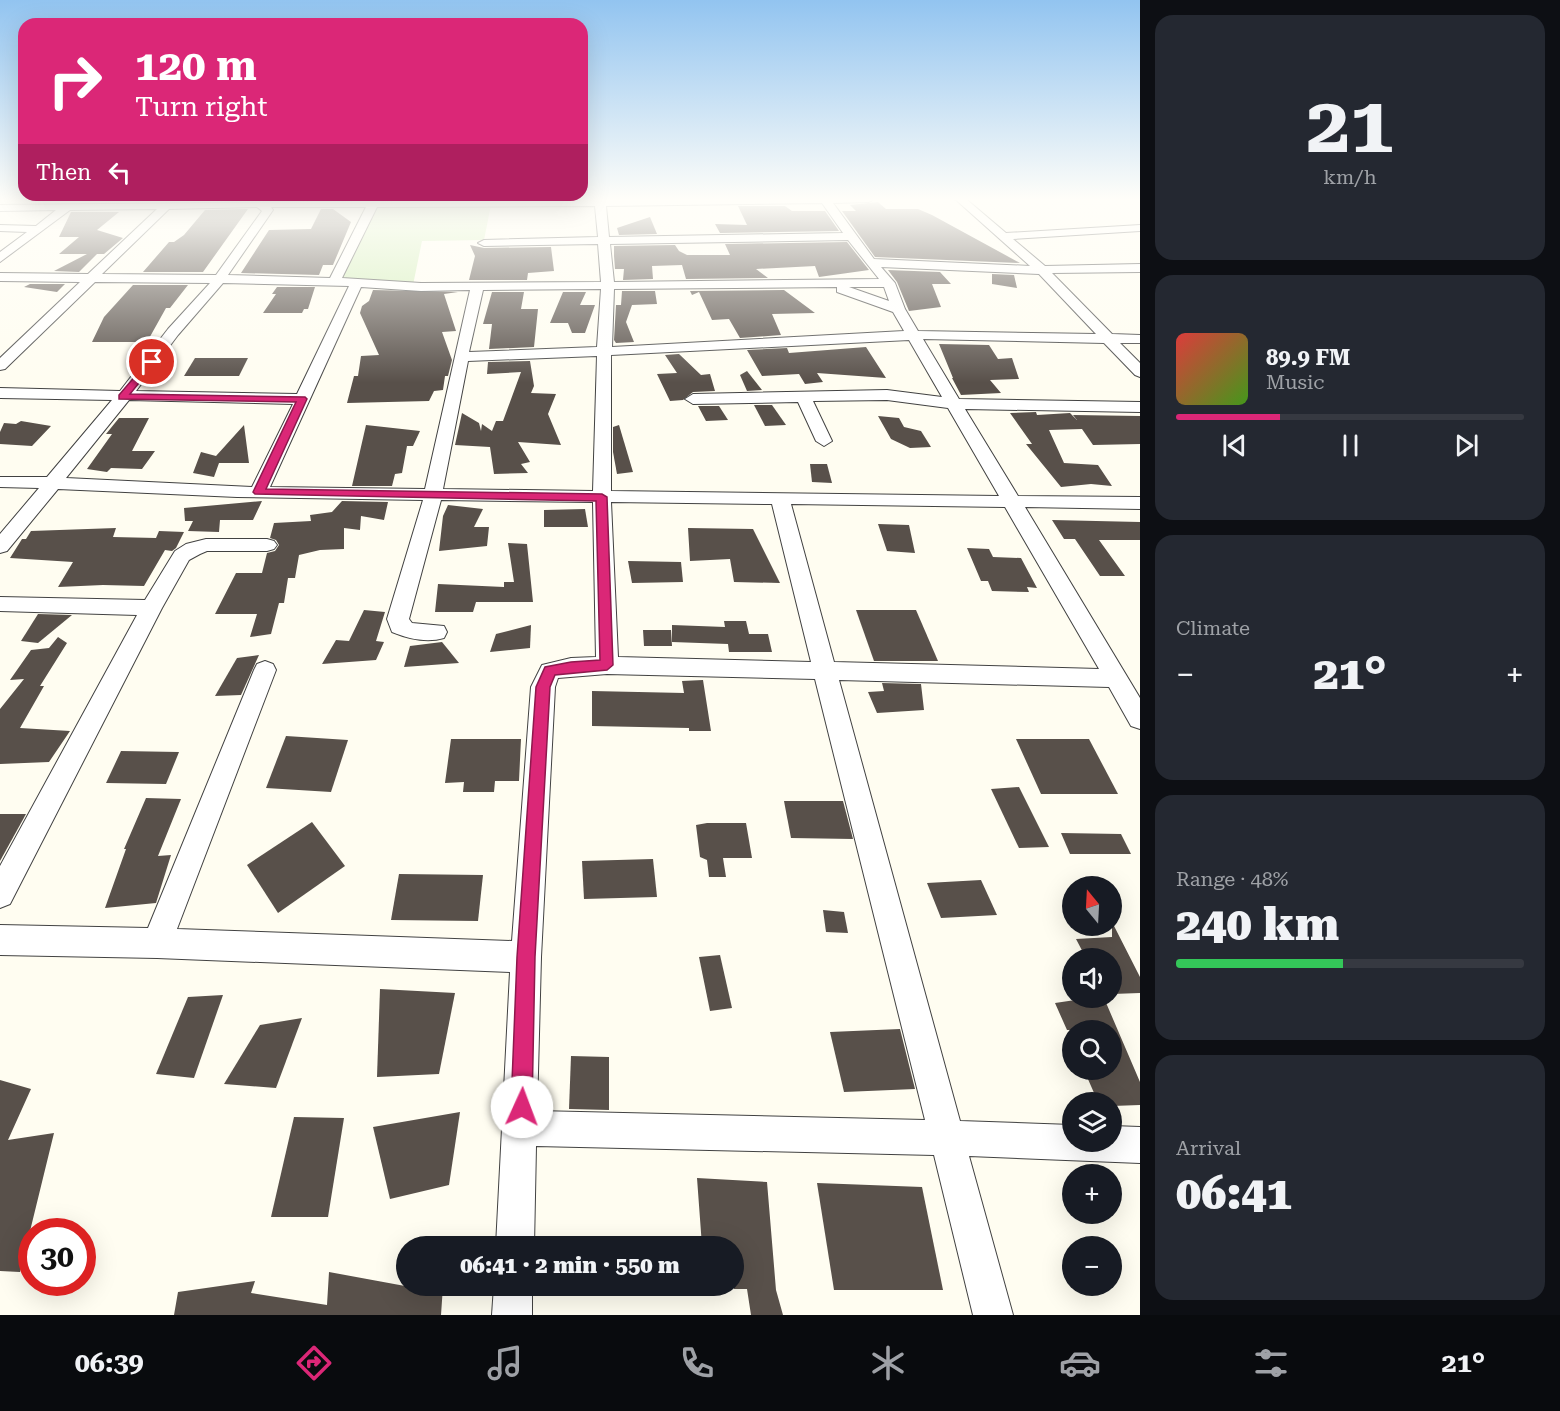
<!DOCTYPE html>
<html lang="en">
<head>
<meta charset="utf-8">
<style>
  :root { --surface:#171b24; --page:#242831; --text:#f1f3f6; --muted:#9ea1a6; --line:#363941; --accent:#db2777 }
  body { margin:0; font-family:"Roboto Serif",serif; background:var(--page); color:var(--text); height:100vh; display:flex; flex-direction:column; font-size:22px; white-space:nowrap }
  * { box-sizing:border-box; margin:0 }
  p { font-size:20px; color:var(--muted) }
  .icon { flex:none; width:33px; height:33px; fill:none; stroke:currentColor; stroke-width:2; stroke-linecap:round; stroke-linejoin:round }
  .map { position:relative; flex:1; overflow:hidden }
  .side { display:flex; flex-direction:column; gap:15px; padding:15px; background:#0d0f14; width:420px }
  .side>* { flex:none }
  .top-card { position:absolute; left:18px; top:18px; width:570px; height:183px; border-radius:18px; box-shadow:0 6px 24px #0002; background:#db2777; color:#fff; overflow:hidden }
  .needle { width:39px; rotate:342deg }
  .fabs { position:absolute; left:1062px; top:876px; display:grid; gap:12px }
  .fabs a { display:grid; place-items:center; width:60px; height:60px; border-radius:50%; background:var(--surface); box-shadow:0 6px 24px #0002; font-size:30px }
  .speed { position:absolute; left:18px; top:1218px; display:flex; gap:12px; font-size:30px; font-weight:700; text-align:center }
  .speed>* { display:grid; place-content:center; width:78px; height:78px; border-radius:50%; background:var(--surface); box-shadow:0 6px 24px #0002; line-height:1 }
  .speed .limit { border:9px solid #d22; background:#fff; color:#111 }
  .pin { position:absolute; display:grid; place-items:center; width:51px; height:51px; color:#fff; margin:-26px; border:3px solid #fff; border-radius:50%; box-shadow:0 2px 6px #0007 }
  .me { position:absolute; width:66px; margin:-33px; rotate:2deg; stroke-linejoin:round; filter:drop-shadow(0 0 4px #0008) }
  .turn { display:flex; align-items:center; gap:21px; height:126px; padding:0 18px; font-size:27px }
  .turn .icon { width:78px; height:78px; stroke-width:2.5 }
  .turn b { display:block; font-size:42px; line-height:51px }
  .then { display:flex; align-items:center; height:57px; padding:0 18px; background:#0003; gap:12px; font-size:22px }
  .big { font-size:45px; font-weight:800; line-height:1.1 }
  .side .card { flex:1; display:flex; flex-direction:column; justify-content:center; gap:9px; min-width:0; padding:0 21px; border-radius:18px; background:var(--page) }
  .side .dial { align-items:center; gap:0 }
  .dial b { font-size:78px; line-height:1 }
  .song { display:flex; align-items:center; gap:18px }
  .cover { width:72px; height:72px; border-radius:9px; background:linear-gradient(135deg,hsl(0 70% 55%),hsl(100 70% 35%)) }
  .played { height:6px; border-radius:3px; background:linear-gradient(90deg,var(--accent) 30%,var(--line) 30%) }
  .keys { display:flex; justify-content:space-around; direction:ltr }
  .heat { display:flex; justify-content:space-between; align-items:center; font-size:33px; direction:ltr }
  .charge { height:9px; border-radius:4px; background:linear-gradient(90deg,#34c759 48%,var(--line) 0) }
  .trip { position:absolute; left:396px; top:1236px; width:348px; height:60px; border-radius:30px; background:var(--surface); box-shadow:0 6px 24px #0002; font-weight:800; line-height:60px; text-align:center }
  .tab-bar { display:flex; height:96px; justify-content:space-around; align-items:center; background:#090b0e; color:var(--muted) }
  .tab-bar .icon { width:42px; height:42px }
  .tab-bar .selected { color:var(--accent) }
  .tab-bar b { font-size:27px; color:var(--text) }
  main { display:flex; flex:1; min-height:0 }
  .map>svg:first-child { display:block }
</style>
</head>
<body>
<main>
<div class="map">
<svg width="1140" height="1315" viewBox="0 0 1140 1315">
  <rect width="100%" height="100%" fill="#fffdf1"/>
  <path fill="#d1edb7" d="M375,205H491L484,240L422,241L413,285L338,281Z"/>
  <g fill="#58504a">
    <path d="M878,202L886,209H918L932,215L1020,263L875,257L842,211H856L850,205Z"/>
    <path d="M738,206H785L792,211H825L839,231L720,233L715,224L747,225Z"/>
    <path d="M248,209L203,272H143L169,242H174L184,235L205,210Z"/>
    <path d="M321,209H333L351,222L333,265H323L319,275L241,273L269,230L311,229Z"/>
    <path d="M71,212H119L97,230L123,238L104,254H97L79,272L54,271L87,254H59L79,237H59Z"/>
    <path d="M650,217L657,234L619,235L617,228Z"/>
    <path d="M847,242L869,270L819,277L815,266L756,269L768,278L686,279L682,265L652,266L653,279L623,280L624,269H615L614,256V246L675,245L679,251L687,255H730L725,244Z"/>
    <path d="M470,245L484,248L551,247L554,271L528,273L527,280H469L475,256Z"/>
    <path d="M888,270L940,272L951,284H932L941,307L909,311L897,282Z"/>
    <path d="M992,274L1014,275L1017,288L992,284Z"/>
    <path d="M30,284H65L57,292L24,287Z"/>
    <path d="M133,285H188L170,308H166L147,342H92L104,317Z"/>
    <path d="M277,287H315L308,309H304L302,313H263L276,294H272Z"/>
    <path d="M373,290L458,292L444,294L456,331L442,332L452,360L448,376H445L443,390L434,391L429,401L347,403L354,376H358L361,356L379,355L360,313L362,306L369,301Z"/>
    <path d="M784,290L815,313L772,314L781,335L740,338L729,319L712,320L699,292L692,295L690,291Z"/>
    <path d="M622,291H655L657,304L632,305L626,322L634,342L616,343L614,340L616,305H621Z"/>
    <path d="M492,292H524L521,309H538L534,347L489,349L492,324H483Z"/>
    <path d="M563,292H586L580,305H595L585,333H572L568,323H550Z"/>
    <path d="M939,344L989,345L998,359L1012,358L1019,379L990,380L1001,393L961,395L952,378H953Z"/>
    <path d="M866,347L886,378L817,373L823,382L805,384L799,374L762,376L747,350L787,348L789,353Z"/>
    <path d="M679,354L701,375L710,374L715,391L693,392L683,400L670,401L657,374L677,373L665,355Z"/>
    <path d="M195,358H248L239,376H184Z"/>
    <path d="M530,361L534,386L531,393L556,394L548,414L561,445L518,442L530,462L521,464L528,473L494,474L490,447L455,445L462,413L479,423L481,431L482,424L492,431L496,421H503L521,372L487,374L488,362Z"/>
    <path d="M747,371L762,390L747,391L740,375Z"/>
    <path d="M754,405H772L786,425L765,426Z"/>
    <path d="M698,406H719L728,420L706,421Z"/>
    <path d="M1036,412L1037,415L1070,413L1077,420L1073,415L1140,416V444L1093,445L1082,429L1049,430L1064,463L1098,465L1112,486L1091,484L1061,487L1026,444H1032L1010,413Z"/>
    <path d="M878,416L899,418L904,427L921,431L931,447L910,448L891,439Z"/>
    <path d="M119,418H149L132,451H155L142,469L111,468L107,472L87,469L112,434H106Z"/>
    <path d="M21,421L51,426L32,446L0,444V432L4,423L16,424Z"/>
    <path d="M244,425L249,463H219L214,477L193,473L201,452L216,456Z"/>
    <path d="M366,425L420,431L413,446H407L402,473L395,474L392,486H352Z"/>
    <path d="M619,425L633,472L617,474L613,452V427Z"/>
    <path d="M810,464H827L832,483L812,482Z"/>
    <path d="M262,501L253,520H220L219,532L188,531L193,521H185L184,508Z"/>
    <path d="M342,501L388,502L384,520L361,516L360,530L344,528V549L320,550L299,555L295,578H288L284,603H279L271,634L250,637L257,614H215L236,573H262L267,553L275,551L279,545L276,540L270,538L274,523L311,521L310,515L332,512Z"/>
    <path d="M448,505L483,509L474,527H489L487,546L439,551L443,516Z"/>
    <path d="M585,509L588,527H544V510Z"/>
    <path d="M1052,520L1140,522V540H1099L1125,576H1100L1075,539H1064Z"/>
    <path d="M878,524L909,525L915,553L887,551Z"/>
    <path d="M116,528L113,537L156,538L159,531L184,532L176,548L172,551L165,550L144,586L103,585L58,587L73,562L10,558L22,539H26L31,531Z"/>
    <path d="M688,528L753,529L780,583L734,582L730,559L690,561Z"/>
    <path d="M508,543L527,544L533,602H476L473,612H435L438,584L504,587V582H514Z"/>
    <path d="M967,548L989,549L993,557L1021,558L1037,588L1027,587L1029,592L992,591L988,581H981Z"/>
    <path d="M628,561L681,562L683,582L632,583Z"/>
    <path d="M364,610L385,612L376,641L384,642L376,660L322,664L336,640L349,641Z"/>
    <path d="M856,610H916L938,661H874Z"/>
    <path d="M38,614L72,615L38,643L21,641Z"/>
    <path d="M724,621H746L749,634H768L772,652H729L728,644L672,642V625L725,627Z"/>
    <path d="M531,625L530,648L490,652L496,634Z"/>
    <path d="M643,630H671L672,646H644Z"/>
    <path d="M58,637L67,643L40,686H44L20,728L70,731L49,762L0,764V709L24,679L10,680L31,650L49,648Z"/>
    <path d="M442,642L459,663L404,667L410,646Z"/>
    <path d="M259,655L241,695L215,696L237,658Z"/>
    <path d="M703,680L711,731H689V728L592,726V691L684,693L682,681Z"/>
    <path d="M882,683L921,684L924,710L877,713L868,692L884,691Z"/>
    <path d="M286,736L348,740L331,792L266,788Z"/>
    <path d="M451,739H521L519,781H495L494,792H463L464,782L445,783Z"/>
    <path d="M1016,739H1089L1118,794H1041Z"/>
    <path d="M121,751L179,752L166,784L106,783Z"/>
    <path d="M1019,787L1049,847L1019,848L991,789Z"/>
    <path d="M146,798L181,799L158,856L171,855L156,903L105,908L126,849H124Z"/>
    <path d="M784,801H843L853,839L791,838Z"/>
    <path d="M0,814H26L0,861Z"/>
    <path d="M312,822L345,866L278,913L247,865Z"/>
    <path d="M707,823H746L752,858H723L726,877H709L707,860L700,857L696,825Z"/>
    <path d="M1061,833L1121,834L1131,854H1070Z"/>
    <path d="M653,859L657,897L584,899L582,861Z"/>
    <path d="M399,874L483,875L478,921L391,920Z"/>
    <path d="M981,880L997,915L941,918L927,883Z"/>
    <path d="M823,910L844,912L848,933L826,932Z"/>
    <path d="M1112,922L1140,977V993L1112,994V958H1086L1076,939L1112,937Z"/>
    <path d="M720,955L732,1008L710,1011L699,957Z"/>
    <path d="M380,989L455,993L439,1074L377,1077Z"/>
    <path d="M223,995L194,1078L156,1074L188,997Z"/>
    <path d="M1089,998H1104L1140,1082V1105L1112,1106V1102H1098L1084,1070H1112V1030H1067L1055,1003Z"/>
    <path d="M302,1018L276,1088L224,1084L260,1025Z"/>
    <path d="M900,1029L915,1089L844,1092L830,1032Z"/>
    <path d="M571,1056L609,1057V1110L569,1109Z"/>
    <path d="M0,1080L31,1089L8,1140L54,1133L20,1272L0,1271Z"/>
    <path d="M460,1112L449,1185L390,1199L373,1127Z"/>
    <path d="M294,1117L344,1118L328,1217H271Z"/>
    <path d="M697,1178L767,1182L776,1290L783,1315H751L747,1289H734V1246H702Z"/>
    <path d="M817,1183L922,1187L943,1290H834Z"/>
    <path d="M329,1272L405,1286H443L441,1315H174L178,1292L255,1281L251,1293L327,1305Z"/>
  </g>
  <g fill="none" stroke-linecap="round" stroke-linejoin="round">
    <g stroke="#424242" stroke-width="2">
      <g id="minor">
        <path d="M600,199H874L869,202L833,203L874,259L1030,266L955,199H966L1006,233L1140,225V231L1013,239L1045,266L1140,264V272L1052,273L1112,334L1140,335V343H1120L1140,363V377L1135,375L1104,343L923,339L959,399L1140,402V412L965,409L1018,496L1140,497V509L1025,507L1140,698V729L1131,726L1109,687L839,680L960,1121L1072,1125V1142H1112V1126L1140,1127V1163L969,1156L1013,1315H973L934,1155L536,1146L534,1246H496L510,972L157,958L0,955V925L148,928L254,670L257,664L265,661L273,664L276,670L177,929L512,941L531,687L542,665L571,658L596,657L593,502L441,500L409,619L412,623L444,626L447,632L444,638C427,643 409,639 392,632L387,619L423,500L237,497L58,489L7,551L0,553V534L39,488L0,487V477H47L112,400L0,398V388L120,391L168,329L210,283L95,282L5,369L0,370V358L80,282L0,281V273L88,274L157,209L70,210L0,262V252L27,232L0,231V225L36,226L56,210L0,211V205ZM822,203L843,233L609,237L606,206ZM595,206L598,237L484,240L478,243L484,246L598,244L601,282L421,283L342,278L377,207ZM257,207L262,211L216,275L102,274L169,209ZM271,207H366L330,278L228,275L273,210ZM848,240L879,279L614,282L610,244ZM881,267L1039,274L1096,334L918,331L905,309L895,283ZM223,283L349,286L297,394L136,391L178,335ZM361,287L421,291L470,290L425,489L270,487ZM837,287V292L893,312L904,331L612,347L614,289ZM849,287H884L889,301ZM601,289L597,347L469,352L483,290ZM909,340L942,397L887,390L693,394L685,399L693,404L798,402L816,441L824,446L832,441L813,401L887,400L948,408L999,496L611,491V355ZM597,356L593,491L443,489L468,361ZM129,400L293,404L252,487L66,478ZM611,502L772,504L811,662L618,657ZM791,504L1005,507L1099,669L834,662ZM607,674L815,679L925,1120L537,1111L541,957L555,687L558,678Z"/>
        <path d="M206,539H267L274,541L277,545L274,549L267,551H207L200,554L189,560L162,608L10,904L0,908V866L137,615L0,611V597L145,600L175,551L186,544Z"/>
        <path d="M494,1286H532V1315H492Z"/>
      </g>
    </g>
    <use href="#minor" fill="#fff" fill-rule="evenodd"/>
  </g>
  <linearGradient id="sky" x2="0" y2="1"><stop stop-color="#92c4f0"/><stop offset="0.52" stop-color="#fffef9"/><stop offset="1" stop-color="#fffef9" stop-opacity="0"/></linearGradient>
  <rect width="1140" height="383" fill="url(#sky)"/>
  <path fill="#db2777" stroke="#8e194d" stroke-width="1.5" d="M152,359L156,362L130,394L305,397L307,399L266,489L602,494L607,497L613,665L607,670L555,675L550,687L535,957L532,1107L529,1114L522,1117L515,1114L511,1107L517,957L536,687L545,667L571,662L600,660L596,501L255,494L253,492L296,402L119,399V395L149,360Z"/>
</svg>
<div class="fabs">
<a><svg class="needle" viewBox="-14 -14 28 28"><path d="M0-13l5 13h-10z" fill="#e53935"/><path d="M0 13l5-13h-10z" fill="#9ea1a6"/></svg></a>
<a><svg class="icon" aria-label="sound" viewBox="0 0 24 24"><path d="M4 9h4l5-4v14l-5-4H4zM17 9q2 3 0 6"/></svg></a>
<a><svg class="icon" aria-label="search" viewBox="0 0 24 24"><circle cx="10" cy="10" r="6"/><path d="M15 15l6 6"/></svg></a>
<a><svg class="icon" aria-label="layers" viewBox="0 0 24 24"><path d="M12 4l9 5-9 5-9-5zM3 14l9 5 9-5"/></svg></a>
<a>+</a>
<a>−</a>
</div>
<div class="speed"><div class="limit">30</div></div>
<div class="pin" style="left:152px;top:362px;background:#d93025"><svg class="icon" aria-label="arrive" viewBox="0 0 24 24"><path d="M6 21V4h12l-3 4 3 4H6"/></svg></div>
<svg class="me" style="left:522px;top:1107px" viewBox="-20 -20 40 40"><circle r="19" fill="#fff"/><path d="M0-13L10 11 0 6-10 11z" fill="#db2777"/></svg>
<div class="trip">06:41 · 2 min · 550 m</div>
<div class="top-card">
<div class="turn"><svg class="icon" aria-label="right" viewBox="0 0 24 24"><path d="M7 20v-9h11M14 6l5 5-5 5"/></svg><div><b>120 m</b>Turn right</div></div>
<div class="then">Then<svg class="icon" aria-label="left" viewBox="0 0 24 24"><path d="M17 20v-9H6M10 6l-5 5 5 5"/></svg></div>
</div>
</div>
<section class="side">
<div class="card dial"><b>21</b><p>km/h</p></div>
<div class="card">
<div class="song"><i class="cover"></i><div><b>89.9 FM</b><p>Music</p></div></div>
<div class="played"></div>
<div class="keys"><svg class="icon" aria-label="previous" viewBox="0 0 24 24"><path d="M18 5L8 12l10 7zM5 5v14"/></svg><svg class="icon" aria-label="pause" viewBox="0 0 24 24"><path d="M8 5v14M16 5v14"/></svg><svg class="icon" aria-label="next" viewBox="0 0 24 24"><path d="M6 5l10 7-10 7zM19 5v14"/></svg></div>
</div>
<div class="card"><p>Climate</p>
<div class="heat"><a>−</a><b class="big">21°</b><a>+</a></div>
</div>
<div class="card"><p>Range · 48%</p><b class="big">240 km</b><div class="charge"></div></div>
<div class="card"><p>Arrival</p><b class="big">06:41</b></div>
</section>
</main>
<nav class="tab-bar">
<b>06:39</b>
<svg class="icon selected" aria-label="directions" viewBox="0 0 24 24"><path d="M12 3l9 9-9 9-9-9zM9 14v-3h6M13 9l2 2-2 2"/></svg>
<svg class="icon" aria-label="music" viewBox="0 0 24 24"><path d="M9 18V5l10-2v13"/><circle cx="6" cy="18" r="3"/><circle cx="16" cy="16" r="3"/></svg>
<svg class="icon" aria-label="phone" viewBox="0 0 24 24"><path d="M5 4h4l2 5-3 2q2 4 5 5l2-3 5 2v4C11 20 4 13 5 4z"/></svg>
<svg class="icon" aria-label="climate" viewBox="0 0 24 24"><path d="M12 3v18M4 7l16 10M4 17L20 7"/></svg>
<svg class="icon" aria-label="car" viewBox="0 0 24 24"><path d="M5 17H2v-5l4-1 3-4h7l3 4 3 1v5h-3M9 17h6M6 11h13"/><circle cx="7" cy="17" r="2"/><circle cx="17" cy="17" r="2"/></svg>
<svg class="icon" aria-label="filters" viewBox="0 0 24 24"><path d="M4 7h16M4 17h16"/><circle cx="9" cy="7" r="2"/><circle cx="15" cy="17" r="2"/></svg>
<b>21°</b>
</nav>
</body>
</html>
